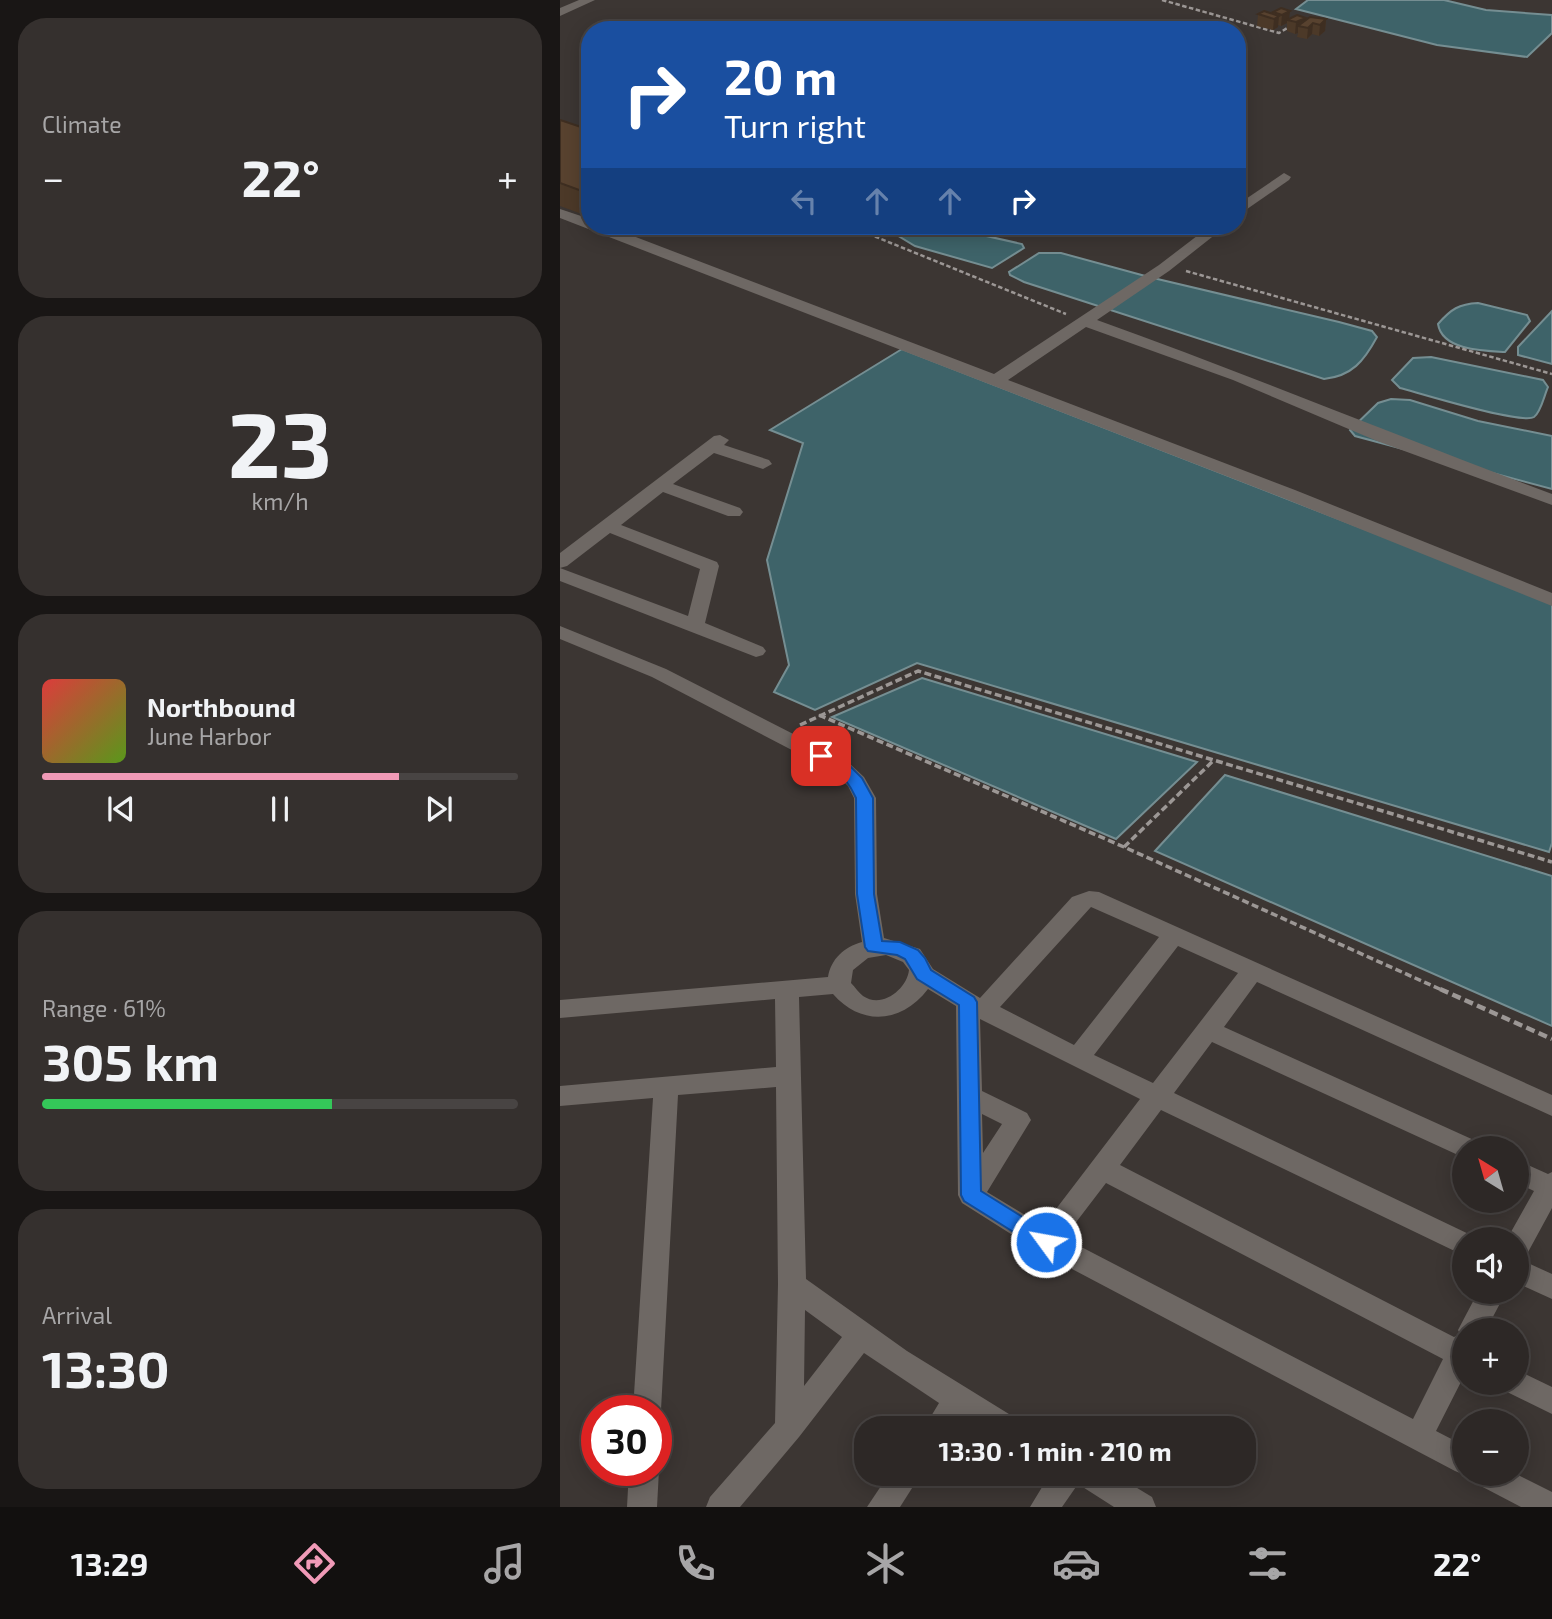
<!DOCTYPE html>
<html lang="en">
<head>
<meta charset="utf-8">
<style>
  :root { --surface:#2d2826; --page:#35302e; --text:#f1f3f6; --muted:#a7a6a7; --line:#484443; --accent:#f09ab7 }
  body { margin:0; font-family:"Exo 2",sans-serif; background:var(--page); color:var(--text); height:100vh; display:flex; flex-direction:column; font-size:26px; white-space:nowrap }
  * { box-sizing:border-box; margin:0 }
  p { font-size:23px; color:var(--muted) }
  .icon { flex:none; width:38px; height:38px; fill:none; stroke:currentColor; stroke-width:2; stroke-linecap:round; stroke-linejoin:round }
  .map { position:relative; flex:1; overflow:hidden }
  .details { display:flex; flex-direction:column; gap:18px; padding:18px; background:#191615; width:560px }
  .details>* { flex:none }
  .banner { position:absolute; left:21px; top:21px; width:665px; height:214px; border-radius:28px; box-shadow:0 4px 18px #0003,0 0 0 2px var(--line); background:#1a4fa0; color:#fff; overflow:hidden }
  .needle { width:46px; rotate:323deg }
  .fabs { position:absolute; left:892px; top:1136px; display:grid; gap:14px }
  .fabs a { display:grid; place-items:center; width:77px; height:77px; border-radius:50%; background:var(--surface); box-shadow:0 4px 18px #0003,0 0 0 2px var(--line); font-size:35px }
  .speed { position:absolute; left:21px; top:1395px; display:flex; gap:14px; font-size:35px; font-weight:700; text-align:center }
  .speed>* { display:grid; place-content:center; width:91px; height:91px; border-radius:50%; background:var(--surface); box-shadow:0 4px 18px #0003,0 0 0 2px var(--line); line-height:1 }
  .speed .limit { border:10px solid #d22; background:#fff; color:#111 }
  .pin { position:absolute; display:grid; place-items:center; width:60px; height:60px; color:#fff; margin:-30px; border-radius:14px; box-shadow:0 4px 10px #0006 }
  .me { position:absolute; width:77px; margin:-38px; rotate:302deg; stroke-linejoin:round; filter:drop-shadow(0 0 5px #0008) }
  .turn { display:flex; align-items:center; gap:24px; height:147px; padding:0 28px; font-size:32px }
  .turn .icon { width:91px; height:91px; stroke-width:2.5 }
  .turn b { display:block; font-size:49px; line-height:60px }
  .lanes { display:flex; align-items:center; height:66px; padding:0 28px; background:#0003; justify-content:center; gap:35px; direction:ltr }
  .lanes .off { opacity:.35 }
  .big { font-size:52px; font-weight:700; line-height:1.1 }
  .details .tile { flex:1; display:flex; flex-direction:column; justify-content:center; gap:10px; min-width:0; padding:0 24px; border-radius:28px; background:var(--page) }
  .details .dial { align-items:center; gap:0 }
  .dial b { font-size:91px; line-height:1 }
  .song { display:flex; align-items:center; gap:21px }
  .cover { width:84px; height:84px; border-radius:10px; background:linear-gradient(135deg,hsl(0 70% 55%),hsl(90 70% 35%)) }
  .played { height:7px; border-radius:4px; background:linear-gradient(90deg,var(--accent) 75%,var(--line) 75%) }
  .keys { display:flex; justify-content:space-around; direction:ltr }
  .heat { display:flex; justify-content:space-between; align-items:center; font-size:38px; direction:ltr }
  .charge { height:10px; border-radius:5px; background:linear-gradient(90deg,#34c759 61%,var(--line) 0) }
  .trip { position:absolute; left:294px; top:1416px; width:402px; height:70px; border-radius:28px; background:var(--surface); box-shadow:0 4px 18px #0003,0 0 0 2px var(--line); font-weight:700; line-height:70px; text-align:center }
  .menu { display:flex; height:112px; justify-content:space-around; align-items:center; background:#12100f; color:var(--muted) }
  .menu .icon { width:49px; height:49px }
  .menu .current { color:var(--accent) }
  .menu b { font-size:32px; color:var(--text) }
  main { display:flex; flex:1; min-height:0 }
  .map>svg:first-child { display:block }
</style>
</head>
<body>
<main>
<section class="details">
<div class="tile"><p>Climate</p>
<div class="heat"><a>−</a><b class="big">22°</b><a>+</a></div>
</div>
<div class="tile dial"><b>23</b><p>km/h</p></div>
<div class="tile">
<div class="song"><i class="cover"></i><div><b>Northbound</b><p>June Harbor</p></div></div>
<div class="played"></div>
<div class="keys"><svg class="icon" aria-label="previous" viewBox="0 0 24 24"><path d="M18 5L8 12l10 7zM5 5v14"/></svg><svg class="icon" aria-label="pause" viewBox="0 0 24 24"><path d="M8 5v14M16 5v14"/></svg><svg class="icon" aria-label="next" viewBox="0 0 24 24"><path d="M6 5l10 7-10 7zM19 5v14"/></svg></div>
</div>
<div class="tile"><p>Range · 61%</p><b class="big">305 km</b><div class="charge"></div></div>
<div class="tile"><p>Arrival</p><b class="big">13:30</b></div>
</section>
<div class="map">
<svg width="992" height="1507" viewBox="0 0 992 1507">
  <rect width="100%" height="100%" fill="#3c3633"/>
  <g fill="#3e6369" stroke="#758e92" stroke-width="2">
    <path d="M748,0H884L926,10L992,15V33L967,57L877,45L736,9Z"/>
    <path d="M302,226H382L462,244L464,248L432,268L355,246L335,234H324Z"/>
    <path d="M479,253H501L589,277L779,322L812,331L817,337C804,361 792,376 764,379L464,282L450,275L449,272Z"/>
    <path d="M918,303L967,315L970,321L945,352C923,351 882,350 878,324C891,309 899,304 918,303Z"/>
    <path d="M992,311V364L958,355V347Z"/>
    <path d="M342,349L992,602V843L989,852L357,663L255,710L214,692L229,665L207,560L243,443L210,430Z"/>
    <path d="M871,357L983,380L988,387C984,396 981,412 974,417C962,425 859,393 840,388L832,380L853,358Z"/>
    <path d="M831,399L850,400L918,421L992,436V489L795,436L790,430L818,403Z"/>
    <path d="M362,678L637,762L556,839L272,717Z"/>
    <path d="M665,775L992,876V1026L595,851Z"/>
  </g>
  <g fill="none" stroke-linecap="round" stroke-linejoin="round">
    <g stroke="#9c9795" stroke-width="2.5" stroke-dasharray="4.5 2.5" stroke-linecap="butt">
      <path d="M602,0L719,33L729,27"/>
      <path d="M289,226L506,314"/>
      <path d="M626,271L992,374"/>
    </g>
    <g stroke="#9c9795" stroke-width="3.5" stroke-dasharray="7 3.5" stroke-linecap="butt">
      <path d="M259,715L564,847L884,991"/>
      <path d="M240,725L358,671L992,862"/>
      <path d="M564,847L654,760"/>
    </g>
    <path stroke="#9c9795" stroke-width="4.5" stroke-dasharray="9 4.5" stroke-linecap="butt" d="M880,989L992,1039"/>
    <g fill="#6e6864" fill-rule="evenodd">
      <path d="M19,0H35L0,16V8Z"/>
      <path d="M724,173L731,177L729,180L677,216V205Z"/>
      <path d="M0,209L30,219V226H47L434,374L599,265L650,226H666L609,271L537,320C690,375 840,437 992,494V505L817,441L673,380L526,327L448,380L735,490L992,593V606L723,498L0,218Z"/>
      <path d="M160,435L169,440L164,445L209,460L212,464L203,469L154,453L113,484L180,508L183,512L180,516H168L103,492L61,525L157,562L159,566L145,623L203,647L206,651L203,655L196,657L0,581V568L128,616L140,569L50,533L7,566L0,568V553L154,436Z"/>
      <path d="M0,626L106,669L288,762L304,777L316,798L317,894L324,938L360,949L373,969L420,998L512,897L529,891L539,892L992,1095V1116L697,982L664,1027L916,1141L920,1148H905V1158L898,1155L652,1042L614,1093L915,1237L916,1239H905V1256L601,1110L560,1165L894,1337L900,1334L898,1330L918,1292H946L926,1330H905V1374L876,1431L905,1446V1474H908L905,1475L895,1471L476,1250L402,1203L398,1195L396,1006L368,989C342,1023 302,1027 273,994L239,997L246,1279L347,1351L457,1419L462,1428H420L403,1418L396,1428H364L379,1403L304,1353L239,1437L180,1507H146L150,1497L215,1423L218,1284L216,1087L118,1095L101,1410L96,1420V1410H73L93,1098L0,1106V1086L216,1067L215,999L0,1018V1000L268,977C271,959 284,947 302,942L295,894L294,798L288,786L274,772L92,677L0,639ZM531,907L599,937L514,1045L440,1007ZM618,946L678,973L593,1083L534,1055ZM326,955L343,962L349,970C347,989 322,1009 303,996C299,993 295,987 291,983L293,970L308,958ZM420,1019L580,1099L483,1226L427,1192L471,1120L467,1113L422,1091ZM422,1114L442,1124L423,1153ZM546,1183L883,1359L853,1419L504,1238ZM245,1310L282,1337L244,1386Z"/>
      <path d="M957,1160L988,1174L992,1172V1208L967,1254L957,1257V1239H947L974,1191L957,1183Z"/>
      <path d="M957,1258L992,1274V1299L957,1283Z"/>
      <path d="M957,1370L992,1387V1414L945,1391L941,1382H957Z"/>
      <path d="M96,1464L99,1470L97,1507H67L69,1470H96Z"/>
      <path d="M329,1474H361L340,1507H307Z"/>
      <path d="M490,1474H554L592,1497L596,1507H554L518,1484L502,1507H470Z"/>
      <path d="M913,1474H956L992,1492V1507H961L917,1484Z"/>
    </g>
  </g>
  <g fill="#4c3928">
    <path d="M721,8L730,19L746,18L745,21L766,19L765,31L759,36L752,34L747,39L737,37L738,33L735,34L727,31V23L721,26L718,25V27L713,30L697,26L698,14H713V12Z"/>
    <path d="M0,120L30,130V217L0,206Z"/>
    <path d="M53,226H78L67,231Z"/>
  </g>
  <g fill="#3e2e21">
    <path d="M730,11L729,20H727V23L721,26L722,15Z"/>
    <path d="M719,16L718,27L713,30L714,19Z"/>
    <path d="M746,18L745,27L738,26V33L735,34L736,22Z"/>
    <path d="M766,19L765,31L759,36L760,25Z"/>
    <path d="M753,23L752,34L747,39L748,28Z"/>
    <path d="M67,226H78L67,231Z"/>
  </g>
  <g fill="#58422f" stroke="#3e2e21" stroke-width="2">
    <path d="M721,8L730,11L722,15L713,12Z"/>
    <path d="M704,11L719,16L714,19L698,14Z"/>
    <path d="M737,15L746,18L736,22L727,20Z"/>
    <path d="M750,17L766,19L760,25L753,23L748,28L738,26Z"/>
    <path d="M0,120L30,130V194L0,183Z"/>
  </g>
  <path fill="#1a73e8" stroke="#114b97" stroke-width="2" d="M261,751L287,763L302,778L313,798L314,894L322,941L340,942L358,950L365,958L371,970L414,997L417,1002L421,1191L493,1236L496,1242L493,1248L486,1251L479,1248L404,1201L401,1195L399,1005L357,979L345,959L337,955L308,951L305,947L297,894L296,798C291,787 284,776 274,769C266,765 259,763 253,756L256,752Z"/>
</svg>
<div class="fabs">
<a><svg class="needle" viewBox="-14 -14 28 28"><path d="M0-13l5 13h-10z" fill="#e53935"/><path d="M0 13l5-13h-10z" fill="#a7a6a7"/></svg></a>
<a><svg class="icon" aria-label="sound" viewBox="0 0 24 24"><path d="M4 9h4l5-4v14l-5-4H4zM17 9q2 3 0 6"/></svg></a>
<a>+</a>
<a>−</a>
</div>
<div class="speed"><div class="limit">30</div></div>
<div class="pin" style="left:261px;top:756px;background:#d93025"><svg class="icon" aria-label="arrive" viewBox="0 0 24 24"><path d="M6 21V4h12l-3 4 3 4H6"/></svg></div>
<svg class="me" style="left:486px;top:1242px" viewBox="-20 -20 40 40"><circle r="17" fill="#1a73e8" stroke="#fff" stroke-width="3"/><path d="M0-11L8 9 0 5-8 9z" fill="#fff"/></svg>
<div class="trip">13:30 · 1 min · 210 m</div>
<div class="banner">
<div class="turn"><svg class="icon" aria-label="right" viewBox="0 0 24 24"><path d="M7 20v-9h11M14 6l5 5-5 5"/></svg><div><b>20 m</b>Turn right</div></div>
<div class="lanes"><svg class="icon off" aria-label="left" viewBox="0 0 24 24"><path d="M17 20v-9H6M10 6l-5 5 5 5"/></svg><svg class="icon off" aria-label="ahead" viewBox="0 0 24 24"><path d="M12 20V5M6 11l6-6 6 6"/></svg><svg class="icon off" aria-label="ahead" viewBox="0 0 24 24"><path d="M12 20V5M6 11l6-6 6 6"/></svg><svg class="icon" aria-label="right" viewBox="0 0 24 24"><path d="M7 20v-9h11M14 6l5 5-5 5"/></svg></div>
</div>
</div>
</main>
<nav class="menu">
<b>13:29</b>
<svg class="icon current" aria-label="directions" viewBox="0 0 24 24"><path d="M12 3l9 9-9 9-9-9zM9 14v-3h6M13 9l2 2-2 2"/></svg>
<svg class="icon" aria-label="music" viewBox="0 0 24 24"><path d="M9 18V5l10-2v13"/><circle cx="6" cy="18" r="3"/><circle cx="16" cy="16" r="3"/></svg>
<svg class="icon" aria-label="phone" viewBox="0 0 24 24"><path d="M5 4h4l2 5-3 2q2 4 5 5l2-3 5 2v4C11 20 4 13 5 4z"/></svg>
<svg class="icon" aria-label="climate" viewBox="0 0 24 24"><path d="M12 3v18M4 7l16 10M4 17L20 7"/></svg>
<svg class="icon" aria-label="car" viewBox="0 0 24 24"><path d="M5 17H2v-5l4-1 3-4h7l3 4 3 1v5h-3M9 17h6M6 11h13"/><circle cx="7" cy="17" r="2"/><circle cx="17" cy="17" r="2"/></svg>
<svg class="icon" aria-label="filters" viewBox="0 0 24 24"><path d="M4 7h16M4 17h16"/><circle cx="9" cy="7" r="2"/><circle cx="15" cy="17" r="2"/></svg>
<b>22°</b>
</nav>
</body>
</html>
